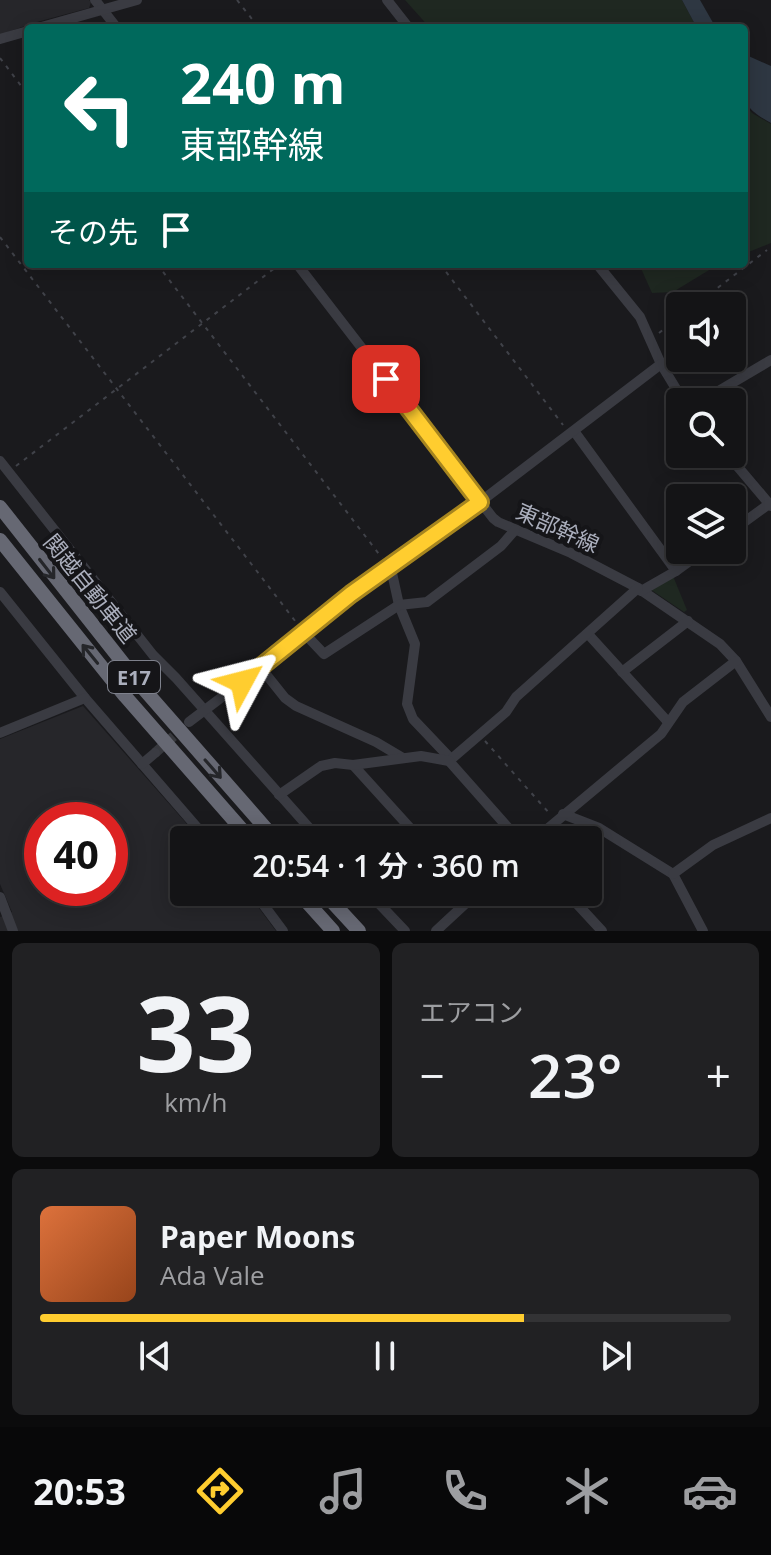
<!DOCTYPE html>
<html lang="ja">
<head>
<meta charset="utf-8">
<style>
  :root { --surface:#141416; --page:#212123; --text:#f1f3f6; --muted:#9d9ea1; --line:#333335; --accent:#ffcd2f }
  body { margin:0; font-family:"Open Sans","Noto Sans JP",sans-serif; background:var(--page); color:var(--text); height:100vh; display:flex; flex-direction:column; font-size:30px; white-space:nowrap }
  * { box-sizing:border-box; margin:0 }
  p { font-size:26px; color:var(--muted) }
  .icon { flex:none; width:44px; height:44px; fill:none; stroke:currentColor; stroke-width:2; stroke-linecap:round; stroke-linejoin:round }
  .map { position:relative; height:931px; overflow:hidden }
  .side { display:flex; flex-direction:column; gap:12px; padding:12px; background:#0b0b0c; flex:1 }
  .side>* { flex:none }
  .hud { position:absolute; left:24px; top:24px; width:724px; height:244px; border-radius:8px; box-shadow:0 4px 20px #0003,0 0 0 2px var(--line); background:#00695c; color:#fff; overflow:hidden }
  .controls { position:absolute; left:666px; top:292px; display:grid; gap:16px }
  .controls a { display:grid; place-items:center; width:80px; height:80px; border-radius:8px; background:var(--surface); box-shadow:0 4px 20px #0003,0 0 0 2px var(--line); font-size:40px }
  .speed { position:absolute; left:24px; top:802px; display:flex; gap:16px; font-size:40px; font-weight:700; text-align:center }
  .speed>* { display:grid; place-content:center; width:104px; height:104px; border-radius:50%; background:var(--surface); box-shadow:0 4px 20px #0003,0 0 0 2px var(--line); line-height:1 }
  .speed .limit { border:12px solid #d22; background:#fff; color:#111 }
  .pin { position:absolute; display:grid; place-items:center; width:68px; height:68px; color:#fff; margin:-34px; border-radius:16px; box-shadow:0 4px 12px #0006 }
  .me { position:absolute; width:88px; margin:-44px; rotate:52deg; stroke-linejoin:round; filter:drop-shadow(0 0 6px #0008) }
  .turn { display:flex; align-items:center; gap:28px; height:168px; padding:0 24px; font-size:36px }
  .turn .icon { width:104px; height:104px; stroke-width:2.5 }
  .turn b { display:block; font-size:56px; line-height:68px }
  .then { display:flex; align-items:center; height:76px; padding:0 24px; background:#0003; gap:16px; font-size:30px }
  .big { font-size:60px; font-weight:600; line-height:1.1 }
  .side .card { flex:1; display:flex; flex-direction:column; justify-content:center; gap:12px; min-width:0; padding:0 28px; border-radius:12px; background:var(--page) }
  .side .dial { align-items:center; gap:0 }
  .dial b { font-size:104px; line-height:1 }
  .song { display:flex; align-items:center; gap:24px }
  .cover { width:96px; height:96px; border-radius:12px; background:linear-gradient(135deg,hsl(20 70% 55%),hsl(20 70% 35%)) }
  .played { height:8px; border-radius:4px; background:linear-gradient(90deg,var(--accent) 70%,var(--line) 70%) }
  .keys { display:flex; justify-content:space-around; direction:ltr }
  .heat { display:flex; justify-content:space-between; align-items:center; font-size:44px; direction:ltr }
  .side .tiles { flex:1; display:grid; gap:12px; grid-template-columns:1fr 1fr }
  .card:last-child { grid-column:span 2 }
  .trip { position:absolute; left:170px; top:826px; width:432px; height:80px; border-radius:8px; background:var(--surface); box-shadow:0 4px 20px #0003,0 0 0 2px var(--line); font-weight:600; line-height:80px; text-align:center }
  .tabs { display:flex; height:128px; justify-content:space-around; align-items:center; background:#080809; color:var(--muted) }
  .tabs .icon { width:56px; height:56px }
  .tabs .current { color:var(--accent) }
  .tabs b { font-size:36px; color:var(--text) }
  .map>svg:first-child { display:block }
</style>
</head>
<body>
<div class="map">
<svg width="771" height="931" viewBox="0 0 771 931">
  <rect width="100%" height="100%" fill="#1a1a1d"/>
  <g fill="#26262a" fill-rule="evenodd">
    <path d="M0,0H89L91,2L89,8L33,23L0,35Z"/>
    <path d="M83,706L201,840H184V892H247L276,931H0V917L12,912L0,884V739ZM42,820H110V888H42Z"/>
  </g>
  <g fill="#1f2821">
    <path d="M405,0H682L697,28H430Z"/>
    <path d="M744,103L752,113L771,124V243L744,254Z"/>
    <path d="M639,264H719L673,292L652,293Z"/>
    <path d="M673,576L687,610L684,612L650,589Z"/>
  </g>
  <g fill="#2e3742">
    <path d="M682,0H700L716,28H697Z"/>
    <path d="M744,54L771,66V123C734,103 744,93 744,54Z"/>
  </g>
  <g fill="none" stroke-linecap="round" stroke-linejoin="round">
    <path stroke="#37383d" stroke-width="10" stroke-dasharray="10 5" stroke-linecap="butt" d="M155,753L185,726"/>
    <g stroke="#404249" stroke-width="2" stroke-dasharray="4 6" stroke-linecap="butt">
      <path d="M237,0L259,28"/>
      <path d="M0,58L28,95"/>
      <path d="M0,237L299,626"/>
      <path d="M157,264L382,558"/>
      <path d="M440,264L563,425"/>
      <path d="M694,306L767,250"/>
      <path d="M659,333L680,316"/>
      <path d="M16,466L280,264"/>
      <path d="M485,741L550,814"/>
    </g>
    <g stroke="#3a3b42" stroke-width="10">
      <path d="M95,0L117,28"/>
      <path d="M387,0L409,28"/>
      <path d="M38,28L137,0"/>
      <path d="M0,39L28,31"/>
      <path d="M297,264L493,518L498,522L571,553L638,588L720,644L736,661L771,717"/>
      <path d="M597,264L640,317L661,364L684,402"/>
      <path d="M700,402L771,360"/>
      <path d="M574,431L676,571"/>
      <path d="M727,454L771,506"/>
      <path d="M0,461L153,655L176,678L320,840"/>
      <path d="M732,531L769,504"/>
      <path d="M388,566L392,573L399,605L415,644L407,704L413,719L450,758"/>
      <path d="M641,591L676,571L705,550"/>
      <path d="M0,592L85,698L208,840"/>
      <path d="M305,634L324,654L399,605L427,602L501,546L515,530"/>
      <path d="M588,634L668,722"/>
      <path d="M261,668L285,698L296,706L376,742L403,758"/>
      <path d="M622,672L688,621"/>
      <path d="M189,722L305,634L333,608L480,502L661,364"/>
      <path d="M0,733L85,698"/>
      <path d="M449,761L506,712L516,697L638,588"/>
      <path d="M142,764L155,753"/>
      <path d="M353,765L421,840"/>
      <path d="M279,795L321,766L335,763L353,765L421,756L449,761L519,840"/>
      <path d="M563,814L599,828L673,874L703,931"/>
      <path d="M534,840L643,749L661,734L683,702L736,661"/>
      <path d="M673,874L713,845L771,818"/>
      <path d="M254,892L283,931"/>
      <path d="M368,892L405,931"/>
      <path d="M566,892L602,931"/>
      <path d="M0,897L13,931"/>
      <path d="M436,931L478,892"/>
    </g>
    <g stroke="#666873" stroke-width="14">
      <path d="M0,507L142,687L276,840"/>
      <path d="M0,540L125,696L251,840"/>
      <path d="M298,892L333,931"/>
      <path d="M323,892L359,931"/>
    </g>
  </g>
  <defs><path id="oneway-shaft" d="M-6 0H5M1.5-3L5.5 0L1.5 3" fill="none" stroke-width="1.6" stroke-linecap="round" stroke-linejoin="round" transform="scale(2)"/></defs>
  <g stroke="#25262a">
    <use href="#oneway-shaft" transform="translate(47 569) rotate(52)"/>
    <use href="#oneway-shaft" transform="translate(90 654) rotate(-129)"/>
    <use href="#oneway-shaft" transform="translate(213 769) rotate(49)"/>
  </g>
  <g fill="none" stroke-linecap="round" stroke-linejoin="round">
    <g stroke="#a6851f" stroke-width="20">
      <path id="route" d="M242,682L351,594L480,502L386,379"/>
    </g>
    <use href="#route" stroke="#ffcd2f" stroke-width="14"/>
  </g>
  <g text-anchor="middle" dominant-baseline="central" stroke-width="8" stroke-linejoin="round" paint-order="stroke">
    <rect fill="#151518" stroke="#7e818c" stroke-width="2" x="108" y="661" width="52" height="32" rx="6"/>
    <g font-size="20" font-weight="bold" fill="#abafbd">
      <text x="134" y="677">E17</text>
    </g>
    <g font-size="22" fill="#abafbd" stroke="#151518">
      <text transform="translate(558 527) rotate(24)">東部幹線</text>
      <text transform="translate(91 588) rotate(51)">関越自動車道</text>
    </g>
  </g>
</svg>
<div class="controls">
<a><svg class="icon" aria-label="sound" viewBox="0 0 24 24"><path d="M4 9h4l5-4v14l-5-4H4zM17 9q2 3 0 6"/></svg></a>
<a><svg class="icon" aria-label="search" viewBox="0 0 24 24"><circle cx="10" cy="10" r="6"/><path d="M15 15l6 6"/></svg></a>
<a><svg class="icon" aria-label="layers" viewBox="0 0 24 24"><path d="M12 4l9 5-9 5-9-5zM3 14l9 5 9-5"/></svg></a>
</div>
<div class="speed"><div class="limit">40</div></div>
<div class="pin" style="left:386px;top:379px;background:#d93025"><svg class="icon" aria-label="arrive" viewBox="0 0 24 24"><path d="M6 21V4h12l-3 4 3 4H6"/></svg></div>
<svg class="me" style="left:242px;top:682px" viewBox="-20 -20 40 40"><path d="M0-17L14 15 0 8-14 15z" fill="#ffcd2f" stroke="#fff" stroke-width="4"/></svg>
<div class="trip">20:54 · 1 分 · 360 m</div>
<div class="hud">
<div class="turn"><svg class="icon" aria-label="left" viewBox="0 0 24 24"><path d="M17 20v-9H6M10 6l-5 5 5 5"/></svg><div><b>240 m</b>東部幹線</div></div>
<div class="then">その先<svg class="icon" aria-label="arrive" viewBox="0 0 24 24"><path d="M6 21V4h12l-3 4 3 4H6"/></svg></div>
</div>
</div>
<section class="side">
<div class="tiles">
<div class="card dial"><b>33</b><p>km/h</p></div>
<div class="card"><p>エアコン</p>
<div class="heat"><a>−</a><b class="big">23°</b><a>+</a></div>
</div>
<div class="card">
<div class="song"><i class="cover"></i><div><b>Paper Moons</b><p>Ada Vale</p></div></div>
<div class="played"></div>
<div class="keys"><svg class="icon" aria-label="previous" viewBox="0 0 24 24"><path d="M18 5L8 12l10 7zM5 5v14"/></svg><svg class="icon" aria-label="pause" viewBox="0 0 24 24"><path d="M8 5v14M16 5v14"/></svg><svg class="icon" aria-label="next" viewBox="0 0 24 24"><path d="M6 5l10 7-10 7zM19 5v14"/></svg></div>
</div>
</div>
</section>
<nav class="tabs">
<b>20:53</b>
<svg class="icon current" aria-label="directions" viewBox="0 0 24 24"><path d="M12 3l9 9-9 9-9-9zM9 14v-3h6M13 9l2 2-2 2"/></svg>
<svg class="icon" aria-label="music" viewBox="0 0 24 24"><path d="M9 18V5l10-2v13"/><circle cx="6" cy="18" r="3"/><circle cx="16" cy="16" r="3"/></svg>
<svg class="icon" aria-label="phone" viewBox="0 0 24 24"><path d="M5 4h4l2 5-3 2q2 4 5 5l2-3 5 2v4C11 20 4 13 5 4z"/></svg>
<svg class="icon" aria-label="climate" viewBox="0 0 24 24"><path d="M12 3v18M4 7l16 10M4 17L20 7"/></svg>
<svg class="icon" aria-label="car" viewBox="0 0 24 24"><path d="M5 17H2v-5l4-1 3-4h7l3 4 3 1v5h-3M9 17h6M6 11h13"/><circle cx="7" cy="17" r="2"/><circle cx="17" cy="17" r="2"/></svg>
</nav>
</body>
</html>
